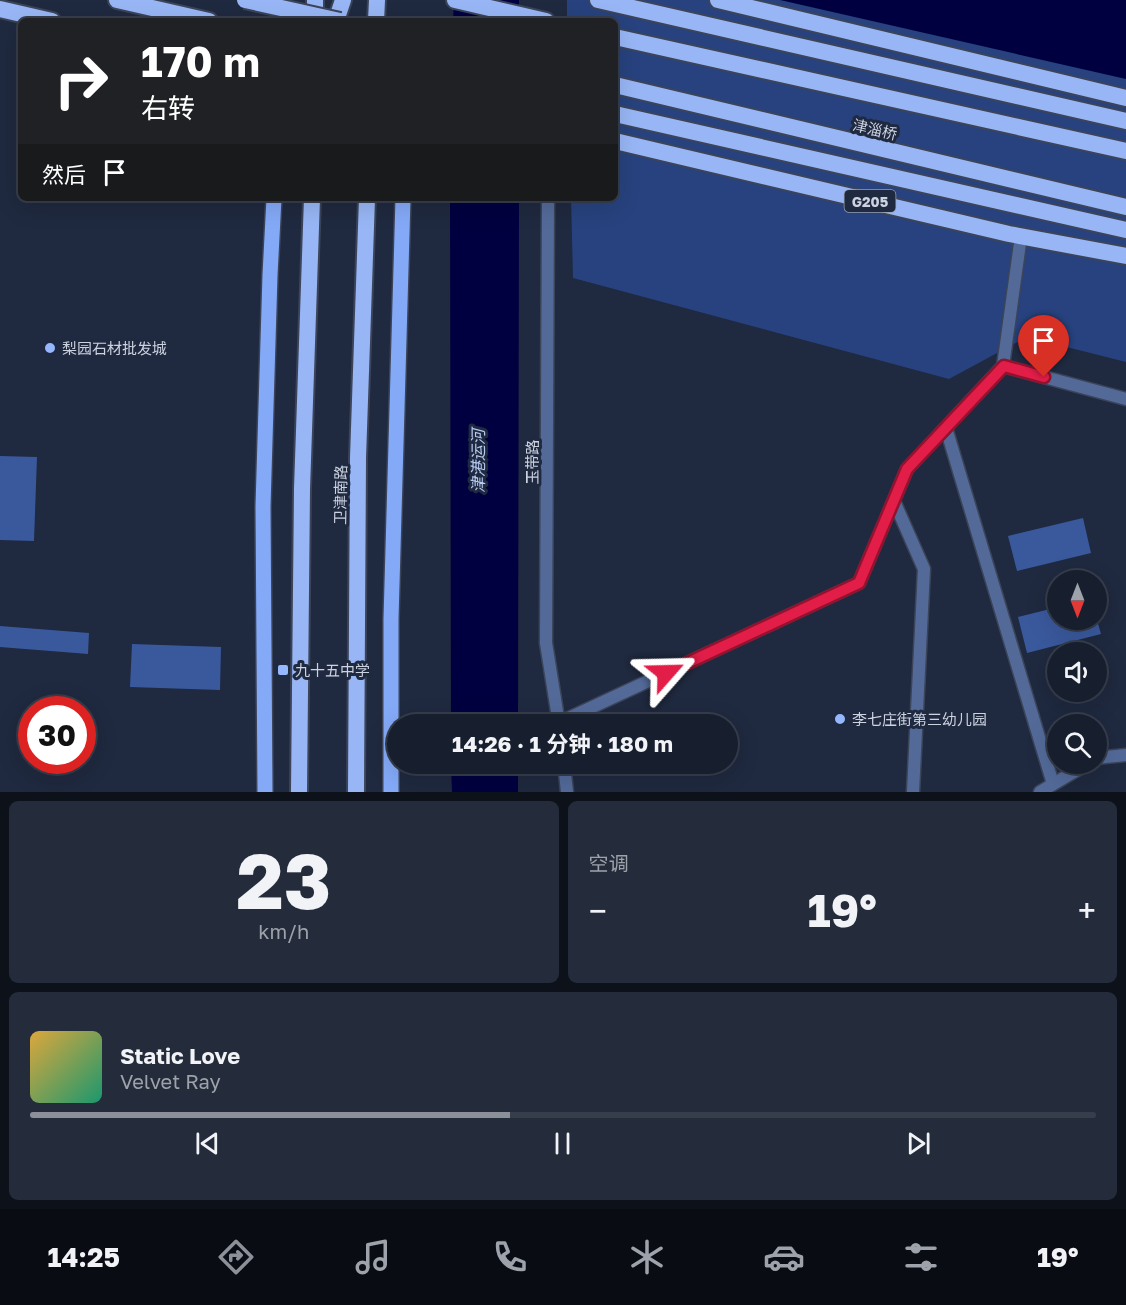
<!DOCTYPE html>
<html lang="zh">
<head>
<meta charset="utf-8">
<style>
  :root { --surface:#171f2f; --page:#242c3b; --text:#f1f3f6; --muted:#9ea2aa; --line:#363d4b; --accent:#8c9099 }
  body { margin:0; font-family:"Golos Text","Noto Sans SC",sans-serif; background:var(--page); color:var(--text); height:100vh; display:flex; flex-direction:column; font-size:22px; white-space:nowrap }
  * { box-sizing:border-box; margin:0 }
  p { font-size:20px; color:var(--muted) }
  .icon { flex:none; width:33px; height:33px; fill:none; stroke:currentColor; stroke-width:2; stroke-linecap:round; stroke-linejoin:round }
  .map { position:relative; height:792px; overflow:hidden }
  .panel { display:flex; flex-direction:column; gap:9px; padding:9px; background:#0d111a; flex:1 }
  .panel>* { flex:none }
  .banner { position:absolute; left:18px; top:18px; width:600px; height:183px; border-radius:9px; box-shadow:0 6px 24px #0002,0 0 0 2px var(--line); background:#202124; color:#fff; overflow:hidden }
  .needle { width:39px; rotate:180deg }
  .controls { position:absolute; left:1047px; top:570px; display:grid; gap:12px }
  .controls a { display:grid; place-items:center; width:60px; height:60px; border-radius:50%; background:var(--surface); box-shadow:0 6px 24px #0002,0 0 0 2px var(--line); font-size:30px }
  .speed { position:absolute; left:18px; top:696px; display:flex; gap:12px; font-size:30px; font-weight:700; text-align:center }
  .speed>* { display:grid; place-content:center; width:78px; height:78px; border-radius:50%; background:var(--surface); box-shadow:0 6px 24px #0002,0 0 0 2px var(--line); line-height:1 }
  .speed .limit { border:9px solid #d22; background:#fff; color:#111 }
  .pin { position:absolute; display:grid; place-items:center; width:51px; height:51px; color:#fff; margin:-62px -26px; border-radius:50% 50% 50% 0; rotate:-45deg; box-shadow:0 0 6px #0007 }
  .pin .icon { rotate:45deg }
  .me { position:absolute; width:66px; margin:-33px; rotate:65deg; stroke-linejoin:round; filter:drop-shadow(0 0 4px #0008) }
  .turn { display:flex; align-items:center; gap:21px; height:126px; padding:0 24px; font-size:27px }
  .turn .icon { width:78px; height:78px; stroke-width:2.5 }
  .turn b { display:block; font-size:42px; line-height:51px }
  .then { display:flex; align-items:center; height:57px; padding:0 24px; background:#0003; gap:12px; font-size:22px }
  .big { font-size:45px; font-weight:700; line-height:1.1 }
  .panel .tile { flex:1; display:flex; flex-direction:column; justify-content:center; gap:9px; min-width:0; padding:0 21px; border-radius:9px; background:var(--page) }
  .panel .dial { align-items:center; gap:0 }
  .dial b { font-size:78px; line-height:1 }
  .song { display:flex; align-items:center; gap:18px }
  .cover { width:72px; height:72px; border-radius:9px; background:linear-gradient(135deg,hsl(40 70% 55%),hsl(160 70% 35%)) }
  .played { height:6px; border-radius:3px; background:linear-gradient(90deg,var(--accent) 45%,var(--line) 45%) }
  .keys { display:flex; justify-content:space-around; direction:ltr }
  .heat { display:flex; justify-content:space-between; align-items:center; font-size:33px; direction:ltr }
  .panel .tiles { flex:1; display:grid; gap:9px; grid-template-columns:1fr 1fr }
  .tile:last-child { grid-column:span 2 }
  .trip { position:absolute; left:387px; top:714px; width:351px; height:60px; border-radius:30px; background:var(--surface); box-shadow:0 6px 24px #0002,0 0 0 2px var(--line); font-weight:700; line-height:60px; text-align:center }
  .dock { display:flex; height:96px; justify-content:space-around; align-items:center; background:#090c13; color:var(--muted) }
  .dock .icon { width:42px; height:42px }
  .dock .selected { color:var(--accent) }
  .dock b { font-size:27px; color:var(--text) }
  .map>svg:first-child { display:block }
</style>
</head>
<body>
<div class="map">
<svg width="1126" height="792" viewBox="0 0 1126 792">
  <rect width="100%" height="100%" fill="#1f293f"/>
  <path fill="#27427e" d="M567,0H1126V362L1027,337L949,379L573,278L571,198H615V21H567Z"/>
  <g fill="#000040">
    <path d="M454,0H519V21H453Z"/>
    <path d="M780,0H1126V79Z"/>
    <path d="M450,198H519L518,724H451Z"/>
    <path d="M451,764H518V792H452Z"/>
  </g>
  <g fill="#3a599d">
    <path d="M0,456L37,457L34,541L0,540Z"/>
    <path d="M1083,518L1091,553L1017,571L1008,536Z"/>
    <path d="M1058,607V620H1097L1101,634L1027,653L1018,617Z"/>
    <path d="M0,626L89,633L88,654L0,647Z"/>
    <path d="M132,644L221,647L220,690L130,687Z"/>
  </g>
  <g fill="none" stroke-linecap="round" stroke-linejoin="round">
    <g stroke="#3b4459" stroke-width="15">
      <g id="minor">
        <path d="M548,198L546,643L559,724"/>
        <path d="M946,428L1053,784"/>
        <path d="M894,501L924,569L913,792"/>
        <path d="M558,723L859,583L907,469L1003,366"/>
        <path d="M1096,758L1126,755"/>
        <path d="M564,764L567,792"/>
        <path d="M1040,792L1087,764"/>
      </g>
    </g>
    <g stroke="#3b4459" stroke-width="15">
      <path id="tertiary" d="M1021,236L1003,366L1126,399"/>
    </g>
    <g stroke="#3b4459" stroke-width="18">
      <g id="primary">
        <path d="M265,792L263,506L270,275L274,198"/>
        <path d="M391,792V619L403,198"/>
      </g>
    </g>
    <g stroke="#3b4459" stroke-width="20">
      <g id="trunk">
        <path d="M117,0L209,21"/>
        <path d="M315,0V21"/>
        <path d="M455,0L546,21"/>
        <path d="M598,0L1126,121"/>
        <path d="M718,0L1126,98"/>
        <path d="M0,9L52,21"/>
        <path d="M336,21L343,0"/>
        <path d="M376,21L377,0"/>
        <path d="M615,37L1126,151"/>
        <path d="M615,85L1126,207"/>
        <path d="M615,114L1126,230"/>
        <path d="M615,141L1009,234L1126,256"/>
        <path d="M299,792L302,489L312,198"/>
        <path d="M356,792L358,458L367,198"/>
      </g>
    </g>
    <use href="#minor" stroke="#536a99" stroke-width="12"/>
    <use href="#tertiary" stroke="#536a99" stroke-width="12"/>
    <use href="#primary" stroke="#84a9f7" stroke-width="15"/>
    <use href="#trunk" stroke="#98b6f5" stroke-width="16"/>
    <g stroke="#3b4459" stroke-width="20" stroke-linecap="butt">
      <path id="trunk-bridge" d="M245,0L340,21"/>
    </g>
    <use href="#trunk-bridge" stroke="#98b6f5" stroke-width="16"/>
  </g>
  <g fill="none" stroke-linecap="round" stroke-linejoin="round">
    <g stroke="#92132f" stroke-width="15">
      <path id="route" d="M666,673L859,583L907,469L1004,366L1044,377"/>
    </g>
    <use href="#route" stroke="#e11d48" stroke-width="10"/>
  </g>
  <g fill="#95b7fd" stroke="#1f293f" stroke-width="2">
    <circle cx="50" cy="348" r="6"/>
    <rect x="277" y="664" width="12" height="12" rx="3"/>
    <circle cx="840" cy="719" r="6"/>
  </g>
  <g text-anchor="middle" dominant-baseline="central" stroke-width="6" stroke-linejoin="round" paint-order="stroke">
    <rect fill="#1f293f" stroke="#979fb0" stroke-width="1.5" x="844.5" y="190" width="51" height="22" rx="4.5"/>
    <g font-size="14" font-weight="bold" fill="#cbd2e0">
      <text x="870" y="201">G205</text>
    </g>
    <g font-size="15" fill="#cbd2e0" stroke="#1f293f">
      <text transform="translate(875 129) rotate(13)">津淄桥</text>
      <text transform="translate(532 462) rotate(-90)">玉带路</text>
      <text transform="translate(340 495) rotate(-89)">卫津南路</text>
    </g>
    <g font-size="15" fill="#cbd2e0" stroke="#1f293f" text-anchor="start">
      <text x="62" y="348">梨园石材批发城</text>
      <text x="295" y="670">九十五中学</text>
      <text x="852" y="719">李七庄街第三幼儿园</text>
    </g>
    <g font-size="16" font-style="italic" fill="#b8cbf2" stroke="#1f293f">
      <text transform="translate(478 461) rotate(-90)">津港运河</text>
    </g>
  </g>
</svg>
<div class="controls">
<a><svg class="needle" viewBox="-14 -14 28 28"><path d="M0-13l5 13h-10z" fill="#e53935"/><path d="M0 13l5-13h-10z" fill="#9ea2aa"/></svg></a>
<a><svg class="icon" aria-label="sound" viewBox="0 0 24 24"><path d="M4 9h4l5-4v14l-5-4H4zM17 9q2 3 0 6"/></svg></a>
<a><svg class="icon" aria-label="search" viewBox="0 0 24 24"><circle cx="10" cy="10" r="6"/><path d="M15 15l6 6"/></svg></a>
</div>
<div class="speed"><div class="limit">30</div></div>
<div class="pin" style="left:1044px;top:377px;background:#d93025"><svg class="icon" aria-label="arrive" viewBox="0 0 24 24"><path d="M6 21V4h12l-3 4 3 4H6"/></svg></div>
<svg class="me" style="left:666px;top:673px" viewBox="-20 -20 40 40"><path d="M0-17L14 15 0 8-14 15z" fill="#e11d48" stroke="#fff" stroke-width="4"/></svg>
<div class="trip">14:26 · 1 分钟 · 180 m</div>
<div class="banner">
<div class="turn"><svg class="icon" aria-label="right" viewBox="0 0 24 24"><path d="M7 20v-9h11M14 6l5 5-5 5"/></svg><div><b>170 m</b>右转</div></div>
<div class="then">然后<svg class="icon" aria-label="arrive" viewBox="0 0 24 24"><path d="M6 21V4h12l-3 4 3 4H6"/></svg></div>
</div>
</div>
<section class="panel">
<div class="tiles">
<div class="tile dial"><b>23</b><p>km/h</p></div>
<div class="tile"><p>空调</p>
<div class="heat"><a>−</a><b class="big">19°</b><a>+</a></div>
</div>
<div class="tile">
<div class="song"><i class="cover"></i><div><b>Static Love</b><p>Velvet Ray</p></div></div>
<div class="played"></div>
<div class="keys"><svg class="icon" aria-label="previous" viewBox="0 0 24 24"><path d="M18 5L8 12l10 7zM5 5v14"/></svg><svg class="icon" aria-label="pause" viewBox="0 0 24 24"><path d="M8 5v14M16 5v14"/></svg><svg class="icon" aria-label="next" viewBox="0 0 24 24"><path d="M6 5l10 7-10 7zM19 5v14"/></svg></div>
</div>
</div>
</section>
<nav class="dock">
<b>14:25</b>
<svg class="icon selected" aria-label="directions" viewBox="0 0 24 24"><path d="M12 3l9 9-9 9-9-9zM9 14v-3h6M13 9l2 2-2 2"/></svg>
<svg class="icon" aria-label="music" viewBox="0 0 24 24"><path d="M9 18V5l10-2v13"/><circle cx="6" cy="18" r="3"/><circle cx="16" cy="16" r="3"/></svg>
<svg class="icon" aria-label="phone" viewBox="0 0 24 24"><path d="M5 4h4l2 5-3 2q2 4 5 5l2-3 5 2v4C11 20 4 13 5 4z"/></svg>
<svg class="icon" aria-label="climate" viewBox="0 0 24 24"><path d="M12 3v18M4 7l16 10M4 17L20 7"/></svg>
<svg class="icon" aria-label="car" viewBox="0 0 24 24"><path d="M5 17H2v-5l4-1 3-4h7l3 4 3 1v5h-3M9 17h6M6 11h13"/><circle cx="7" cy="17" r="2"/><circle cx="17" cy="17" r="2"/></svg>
<svg class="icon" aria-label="filters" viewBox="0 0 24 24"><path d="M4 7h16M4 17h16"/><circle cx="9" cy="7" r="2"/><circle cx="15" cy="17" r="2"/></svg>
<b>19°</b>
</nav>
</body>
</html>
